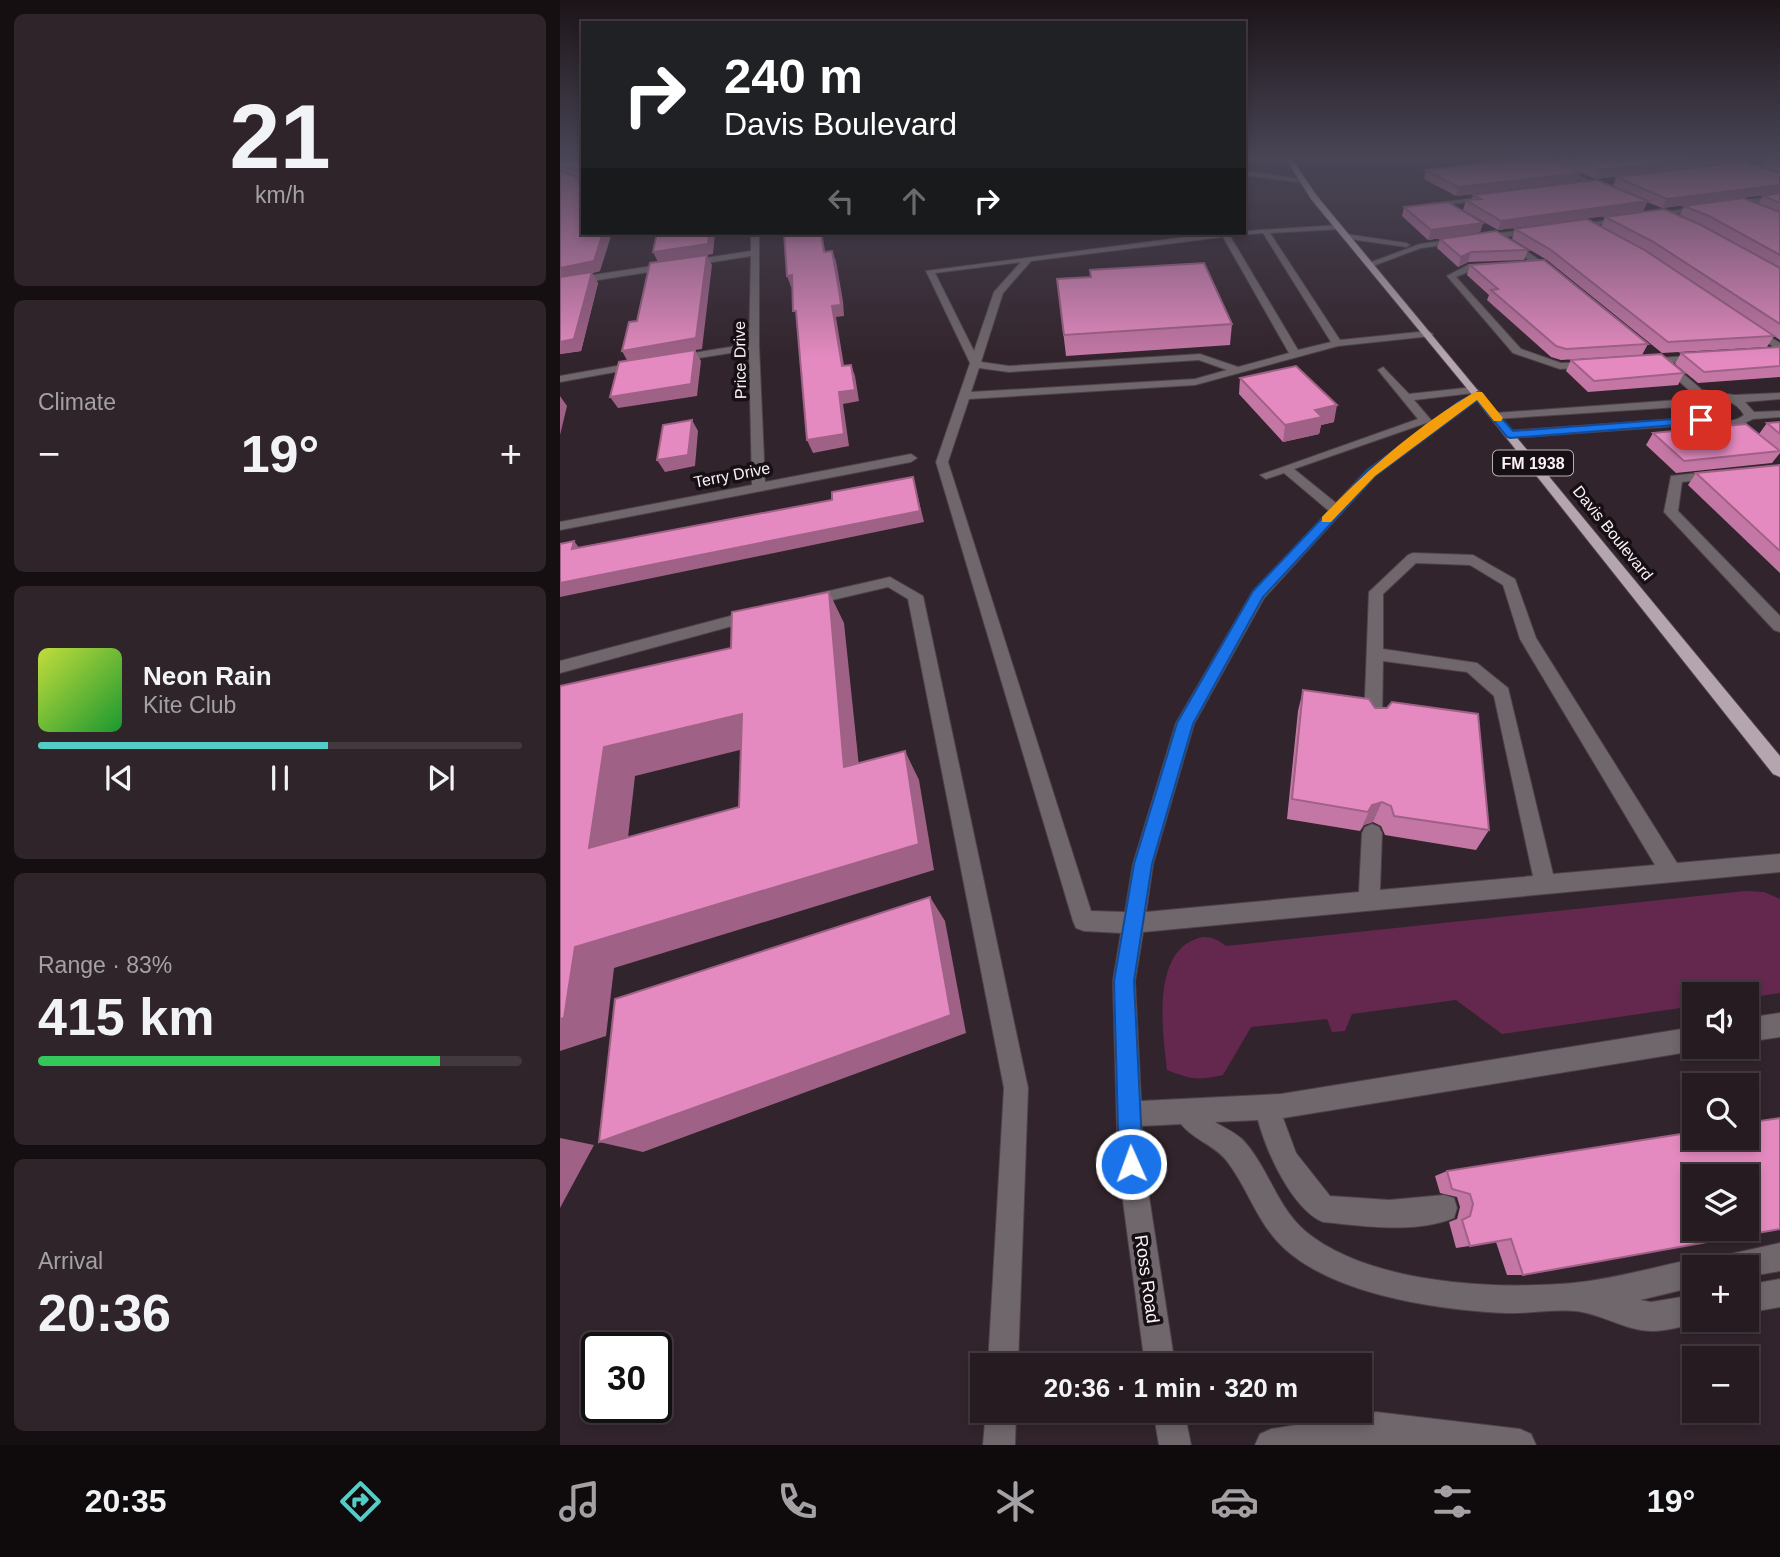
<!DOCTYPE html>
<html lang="en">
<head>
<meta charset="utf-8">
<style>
  :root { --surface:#261b21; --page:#2e242a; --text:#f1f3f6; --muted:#a4a1a5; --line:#42393f; --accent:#54cdc7 }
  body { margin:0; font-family:Helvetica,sans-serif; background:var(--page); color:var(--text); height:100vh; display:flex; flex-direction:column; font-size:26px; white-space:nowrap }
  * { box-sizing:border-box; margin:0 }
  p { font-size:23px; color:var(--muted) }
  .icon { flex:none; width:38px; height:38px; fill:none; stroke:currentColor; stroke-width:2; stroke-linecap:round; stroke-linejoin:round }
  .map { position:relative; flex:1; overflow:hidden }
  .side { display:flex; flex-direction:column; gap:14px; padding:14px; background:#150f12; width:560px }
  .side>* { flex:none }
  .hud { position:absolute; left:21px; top:21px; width:665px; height:214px; border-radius:0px; box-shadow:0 4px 10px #0003,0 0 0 2px var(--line); background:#202124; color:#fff; overflow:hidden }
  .fabs { position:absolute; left:1122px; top:982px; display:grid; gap:14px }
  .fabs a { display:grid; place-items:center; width:77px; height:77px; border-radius:0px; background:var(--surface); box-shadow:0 4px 10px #0003,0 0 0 2px var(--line); font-size:35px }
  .speed { position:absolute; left:21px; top:1332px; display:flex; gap:14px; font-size:35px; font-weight:700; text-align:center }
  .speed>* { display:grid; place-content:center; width:91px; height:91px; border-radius:50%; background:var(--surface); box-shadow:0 4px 10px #0003,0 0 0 2px var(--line); line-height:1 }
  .speed .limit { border:4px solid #111; border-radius:10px; background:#fff; color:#111 }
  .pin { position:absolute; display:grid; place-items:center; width:60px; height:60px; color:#fff; margin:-30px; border-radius:14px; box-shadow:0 4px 10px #0006 }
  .me { position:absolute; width:77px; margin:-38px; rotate:358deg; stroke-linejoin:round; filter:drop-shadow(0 0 5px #0008) }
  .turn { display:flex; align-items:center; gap:24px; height:147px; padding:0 28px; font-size:32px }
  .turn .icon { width:91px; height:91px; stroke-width:2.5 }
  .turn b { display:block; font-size:49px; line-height:60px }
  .lanes { display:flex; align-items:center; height:66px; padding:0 28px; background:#0003; justify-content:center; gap:35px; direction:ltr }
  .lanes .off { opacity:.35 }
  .big { font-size:52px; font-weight:700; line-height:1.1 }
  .side .widget { flex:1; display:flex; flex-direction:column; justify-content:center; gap:10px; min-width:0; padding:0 24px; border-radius:10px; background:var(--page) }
  .side .dial { align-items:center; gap:0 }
  .dial b { font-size:91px; line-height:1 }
  .song { display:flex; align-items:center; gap:21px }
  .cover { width:84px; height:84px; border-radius:10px; background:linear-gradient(135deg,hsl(70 70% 55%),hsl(130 70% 35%)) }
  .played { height:7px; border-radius:4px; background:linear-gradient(90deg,var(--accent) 60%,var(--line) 60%) }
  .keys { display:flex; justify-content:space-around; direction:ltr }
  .heat { display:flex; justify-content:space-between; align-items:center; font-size:38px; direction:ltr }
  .charge { height:10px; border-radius:5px; background:linear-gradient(90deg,#34c759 83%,var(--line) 0) }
  .trip { position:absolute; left:410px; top:1353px; width:402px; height:70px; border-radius:0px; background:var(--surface); box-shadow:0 4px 10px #0003,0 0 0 2px var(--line); font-weight:700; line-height:70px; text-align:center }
  .tab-bar { display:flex; height:112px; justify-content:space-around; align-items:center; background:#0f0b0d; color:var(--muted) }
  .tab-bar .icon { width:49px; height:49px }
  .tab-bar .current { color:var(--accent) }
  .tab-bar b { font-size:32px; color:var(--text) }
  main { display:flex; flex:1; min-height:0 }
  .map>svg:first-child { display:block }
</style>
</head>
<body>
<main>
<section class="side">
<div class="widget dial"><b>21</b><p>km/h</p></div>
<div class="widget"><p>Climate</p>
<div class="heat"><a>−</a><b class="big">19°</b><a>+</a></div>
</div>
<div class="widget">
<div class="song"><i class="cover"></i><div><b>Neon Rain</b><p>Kite Club</p></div></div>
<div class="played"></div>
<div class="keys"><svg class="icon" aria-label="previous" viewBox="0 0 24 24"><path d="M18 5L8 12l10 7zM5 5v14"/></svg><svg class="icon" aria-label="pause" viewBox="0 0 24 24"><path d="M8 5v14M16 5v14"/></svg><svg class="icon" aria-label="next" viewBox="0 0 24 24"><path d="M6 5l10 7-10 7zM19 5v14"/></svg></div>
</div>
<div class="widget"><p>Range · 83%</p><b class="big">415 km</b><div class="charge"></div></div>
<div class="widget"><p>Arrival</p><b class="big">20:36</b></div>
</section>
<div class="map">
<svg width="1220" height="1445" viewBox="0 0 1220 1445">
  <rect width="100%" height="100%" fill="#32242c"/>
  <path fill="#64284f" d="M1185,891L1204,892L1220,899V993L1187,998L1186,994H1134V1006L942,1034L896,1000L792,1014L785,1031L772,1032L767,1019L691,1027L663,1075C636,1081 631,1079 607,1070C603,1033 591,955 636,939C647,934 657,939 666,946Z"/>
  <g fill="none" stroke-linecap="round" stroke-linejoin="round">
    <g stroke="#4e4148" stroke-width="2">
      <g id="minor">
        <path d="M923,156H985L1000,167L1053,190L1046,192L996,169L979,158Z"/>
        <path d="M1219,159V163L1167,169L1164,167Z"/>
        <path d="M684,171L742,179L746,181L742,183L684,175Z"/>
        <path d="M938,195L935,199L865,207L861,205Z"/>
        <path d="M1220,195V199L1012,228L1008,226Z"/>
        <path d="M779,225L782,229L710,233L780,340L868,331L873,334L872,336L778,346L635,385L409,399L388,462L531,911L565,912L573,864L616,723L693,591L769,511L724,473L706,479L700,475L858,419L818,370L823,367L849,394L914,387L924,395L815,476L704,598L634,724L593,864L586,912L799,892L802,833L805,827L812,824L819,827L822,833L820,890L973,876L934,696L907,672L823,661L822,722L819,727H807L804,722L809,592L848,555L853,553L913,555L955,579L976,638L1117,863L1220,854V872L583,932L575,981L581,1101L721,1094L1134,1027V1046H1143L1134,1051L723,1118L736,1153L770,1196L829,1200L884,1195L894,1198L897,1208L894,1218C854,1234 804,1226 763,1222C732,1209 706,1151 698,1120L655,1122C663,1127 674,1132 682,1139C708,1166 716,1206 745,1231C809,1284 934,1290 1013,1283C1054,1279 1094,1267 1134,1259L1144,1263L1146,1267H1134V1287L1080,1300L1091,1302L1134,1295V1320H1143C1129,1325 1108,1331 1092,1331C1066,1331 1040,1313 1015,1311C992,1309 968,1314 946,1313C877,1310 765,1294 717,1241C695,1217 686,1185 666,1160C654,1145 634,1140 621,1124L582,1126L584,1164L615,1365H585L558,1164L553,981L561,933L524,931L516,928L513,921L376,462L410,363L366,271L656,233ZM703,233L771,342L738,350L670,236ZM663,237L729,353L678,367L640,354L449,366L421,362L443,293L471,261ZM461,262L434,292L414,351L375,273ZM639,360L667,370L635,379L411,392L419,368L449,372ZM913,393L807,470L776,503L734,469L869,422L871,420L854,400ZM856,563L910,565L943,585L960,639L1095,865L993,874L948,688L917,663L823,649V594Z"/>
        <path d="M977,228L980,232L861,248L813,266L806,264L860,244Z"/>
        <path d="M191,233H199V346L205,482L351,454L357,458L351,462L0,530V522L192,485L189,350L114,362L109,359L114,356L189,344L191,256L0,286V280L191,251Z"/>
        <path d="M786,234L846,243L850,245L846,247L783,238Z"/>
        <path d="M947,240H950L1000,274L993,276L944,244Z"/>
        <path d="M908,265L931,264L935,267L910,271L896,277L961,349L1001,363L1032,362L1037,365L1036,367L1000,369L953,353L887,276Z"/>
        <path d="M1191,325L1220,343V351L1188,330V326Z"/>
        <path d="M1141,355L1146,358L1145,360L1111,363L1142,390L1174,395L1220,393V399L1185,402L1194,412L1220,411V417L1193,419L1174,428L1144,424L950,438L946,437V431L1131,418L1119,407L935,419L929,416L935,413L1118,400L1121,395L1131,392L1100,364L1085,365L1080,362L1085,359ZM1139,396C1157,397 1175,399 1184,415C1167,428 1140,418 1128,403L1130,399Z"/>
        <path d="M79,362L84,365L83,367L0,382V376Z"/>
        <path d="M1155,471L1159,472V478L1122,482L1118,511L1220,616V632L1214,630L1104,512L1111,476Z"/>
        <path d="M330,577L363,596L468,1088L458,1365H428L444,1088L348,599L328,587L247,606L239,601L247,596Z"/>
        <path d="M193,610L198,611L201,615L198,619L0,673V661Z"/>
        <path d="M1220,1013V1037L1186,1042V1018Z"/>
        <path d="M1220,1243V1271L1186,1277V1267H1153L1157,1257Z"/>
        <path d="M1220,1279V1307L1186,1313V1285Z"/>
        <path d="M426,1410H456L455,1445H423Z"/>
        <path d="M593,1410H624L631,1445H599Z"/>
        <path d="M816,1412L960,1429L971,1434L976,1445H695L700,1434L711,1429Z"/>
      </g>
    </g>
    <g stroke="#4e4148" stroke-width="2">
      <path id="major" d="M724,156H730L757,196L1220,756V777L1213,774L914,397L751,199Z"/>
    </g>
    <use href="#minor" fill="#6f676b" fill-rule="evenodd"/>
    <use href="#major" fill="#b4a5ae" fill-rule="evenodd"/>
  </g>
  <g fill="#c477a5">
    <path d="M0,156H23V179L18,178L40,271L32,273L38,283L21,351L0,354Z"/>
    <path d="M989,156H1220V193L1102,208L1087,202L1083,211L938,230L903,210L906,200H912L913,195L1053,186L1056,177L1200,167L1204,160L1209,159L1035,179L1020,173L1017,181L896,196L864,179L866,170Z"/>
    <path d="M1220,193V340L1214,336L1207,347L1102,353L987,260L952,239L955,229L1200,327L1087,251L1041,227L1045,217L1174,242L1144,226L1120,215L1124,206L1198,204L1203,196Z"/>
    <path d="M844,207L923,223L920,232L868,240L842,216Z"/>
    <path d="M880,239L968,250L964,260L908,262L898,267L877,248Z"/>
    <path d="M910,265L1088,344L1082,355L1001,360L991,357L927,300L929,295L907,275Z"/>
    <path d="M530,270L672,324L670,345L506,356L497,279L530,277Z"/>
    <path d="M1220,347V377L1138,383L1115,364L1121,353Z"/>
    <path d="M1011,360L1124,373L1118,385L1028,392L1006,371Z"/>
    <path d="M680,378L774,422L761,425L759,434L723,442L679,394Z"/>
    <path d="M1220,422V453L1212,463L1116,473L1086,445L1093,433L1199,434L1207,423Z"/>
    <path d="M1220,465V573L1128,485L1136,473Z"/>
    <path d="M743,690L815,708L929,830L916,850L825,835L821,826L813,822L804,825L800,831L727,819L738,711Z"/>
    <path d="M1134,1132L963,1275H947L936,1242L896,1248L889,1222L897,1219L900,1207L897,1197L880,1193L875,1176L887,1171Z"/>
  </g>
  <g fill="#a06186">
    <path d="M0,156H22V157L0,164Z"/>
    <path d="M1164,156H1220V157L1035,179L1039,170Z"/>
    <path d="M1020,173L1017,181L896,196L898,187Z"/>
    <path d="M1220,185V193L1102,208L1107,199Z"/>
    <path d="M1088,201L1083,211L938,230L941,221Z"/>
    <path d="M923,223L920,232L868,240L871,230Z"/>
    <path d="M43,233H52L40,271L32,273L38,283L21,351L0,354V268Z"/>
    <path d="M149,233H155L153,254L147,255L152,265L142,349L135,350L141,361L137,396L58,408L50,397L68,362L62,351L136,338L93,252Z"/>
    <path d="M261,233H262L267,262L264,252Z"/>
    <path d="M272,251L276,261L283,301L284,316L276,317L286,378L282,366L272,306Z"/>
    <path d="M911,252L908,262L898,267L901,257Z"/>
    <path d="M232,275L236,286L231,287L227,276Z"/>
    <path d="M291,365L295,376L299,401L283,404L289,446L253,453L247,440L279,392Z"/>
    <path d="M0,396L7,406L0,435Z"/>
    <path d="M777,405L774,422L761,425L759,434L723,442L725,425L755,410Z"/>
    <path d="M132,420L138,431L135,466L105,472L97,460Z"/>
    <path d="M353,477L364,522L0,597V583Z"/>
    <path d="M14,541L23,553L12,549Z"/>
    <path d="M269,592L284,623L302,795L284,767Z"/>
    <path d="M182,714L204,744L75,776L64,873L29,848L44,747Z"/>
    <path d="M345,751L359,780L374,870L54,968L46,1036L0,1051V1019L15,947Z"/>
    <path d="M822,802L813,822L804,825L800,831L812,805Z"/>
    <path d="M370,897L385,921L406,1033L83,1152L39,1142Z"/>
    <path d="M0,1138L34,1145L0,1208Z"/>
  </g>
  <g fill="#e48ac0" stroke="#a06186" stroke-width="2" fill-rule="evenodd">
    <path d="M20,156H23V171L0,166V163L19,158Z"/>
    <path d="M983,156H988L1020,173L898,187L866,170Z"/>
    <path d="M1004,156H1164L1039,170Z"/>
    <path d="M1220,157V165L1204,160Z"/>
    <path d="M1183,162L1220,173V185L1107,199L1056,177Z"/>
    <path d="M0,170L23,180V233H43L34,261L0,268Z"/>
    <path d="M1037,180L1088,201L941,221L906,200L921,199L913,195Z"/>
    <path d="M1220,193V203L1203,196Z"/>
    <path d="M1183,198L1220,212V255L1149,216L1124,206Z"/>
    <path d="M888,202L923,223L871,230L844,207Z"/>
    <path d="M1104,209L1141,225L1220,268V324L1092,241L1045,217Z"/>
    <path d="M1027,219L1083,249L1214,336L1108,342L991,250L955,229Z"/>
    <path d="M936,231L968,250L911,252L901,257L880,239Z"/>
    <path d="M97,233H149L148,244L93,252Z"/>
    <path d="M224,233H261L264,252L272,251L279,290L281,305L272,306L282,366L291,365L295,390L279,392L284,434L247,440L236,311H233L232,275L227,276Z"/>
    <path d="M147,255L136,338L62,351L69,322L77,321L90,263Z"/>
    <path d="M984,260L1088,344L1006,349L996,346L931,290L938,289L910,265Z"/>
    <path d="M644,263L672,324L504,335L497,279L531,277L530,270Z"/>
    <path d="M32,272L14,339L0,342V277Z"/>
    <path d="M1220,347V366L1144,372L1121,353Z"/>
    <path d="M135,350L131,384L50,397L59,362Z"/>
    <path d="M1101,354L1124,373L1034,381L1011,360Z"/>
    <path d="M736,366L777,405L755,410L762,417L725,425L680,378Z"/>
    <path d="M132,420L128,455L97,460L103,425Z"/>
    <path d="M1220,422V434L1207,423Z"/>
    <path d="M1186,424L1220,451L1124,461L1093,433Z"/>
    <path d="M1220,465V551L1136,473Z"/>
    <path d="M353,477L360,511L0,583V544L14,541L12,549L272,500V492Z"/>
    <path d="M269,592L284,767L345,751L359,844L15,947L4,1018L0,1019V686L171,648L172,612ZM182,714L179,807L29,848L44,747Z"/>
    <path d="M743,690L809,699L815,708H827L832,702L918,714L929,830L834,816L831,806L822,802L812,805L808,812L732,799Z"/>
    <path d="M370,897L391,1015L39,1142L55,999Z"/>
    <path d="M1220,1118V1229L963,1275L951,1239L910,1246L902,1220L910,1216L913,1204L910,1194L892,1189L887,1171L1134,1132V1138H1186V1123ZM1134,1176H1186V1228H1134Z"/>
  </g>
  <linearGradient id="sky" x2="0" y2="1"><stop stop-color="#1c1418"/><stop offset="0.44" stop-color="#494556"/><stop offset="1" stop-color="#494556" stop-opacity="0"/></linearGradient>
  <rect width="1220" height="358" fill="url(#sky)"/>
  <path fill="#1a73e8" stroke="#114b97" stroke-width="2" d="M918,392L953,431L1141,417L1146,420L1141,423L950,438L947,437L917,400L815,476L703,597L633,724L592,864L574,981L583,1164L580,1172L571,1176L563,1172L559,1164L554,981L574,864L617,723L693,591L807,471L898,402Z"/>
  <path fill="#f59e0b" d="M915,392H922L943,418L941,421H934L917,400L815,476L771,522H762V517C807,470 858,425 915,392Z"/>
  <g text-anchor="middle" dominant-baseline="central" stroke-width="7" stroke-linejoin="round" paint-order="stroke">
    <g font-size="16" fill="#fbf2f7" stroke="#160f13">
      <text transform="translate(180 360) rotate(-91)">Price Drive</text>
      <text transform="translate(172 475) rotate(-11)">Terry Drive</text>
      <text transform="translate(1053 533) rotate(51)">Davis Boulevard</text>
    </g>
    <rect fill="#160f13" stroke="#b6aeb3" stroke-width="2" x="933" y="450.5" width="80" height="25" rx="5"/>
    <g font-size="16" font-weight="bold" fill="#fbf2f7">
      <text x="973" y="463">FM 1938</text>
    </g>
    <g font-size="18" fill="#fbf2f7" stroke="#160f13">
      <text transform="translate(587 1279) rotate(82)">Ross Road</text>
    </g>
  </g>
</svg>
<div class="fabs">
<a><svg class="icon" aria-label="sound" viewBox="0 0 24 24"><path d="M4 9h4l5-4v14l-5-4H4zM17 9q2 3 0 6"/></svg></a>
<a><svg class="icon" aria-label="search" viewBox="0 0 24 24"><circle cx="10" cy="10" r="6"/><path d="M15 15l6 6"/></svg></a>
<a><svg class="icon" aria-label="layers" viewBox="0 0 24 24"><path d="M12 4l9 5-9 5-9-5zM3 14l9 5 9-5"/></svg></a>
<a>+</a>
<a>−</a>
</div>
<div class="speed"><div class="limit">30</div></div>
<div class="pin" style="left:1141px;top:420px;background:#d93025"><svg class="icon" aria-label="arrive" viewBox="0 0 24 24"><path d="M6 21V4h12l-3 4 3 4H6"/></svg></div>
<svg class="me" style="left:571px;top:1164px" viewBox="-20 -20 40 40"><circle r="17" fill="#1a73e8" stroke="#fff" stroke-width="3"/><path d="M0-11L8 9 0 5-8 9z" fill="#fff"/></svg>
<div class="trip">20:36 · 1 min · 320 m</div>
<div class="hud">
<div class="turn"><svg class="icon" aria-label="right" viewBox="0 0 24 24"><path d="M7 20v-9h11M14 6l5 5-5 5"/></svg><div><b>240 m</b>Davis Boulevard</div></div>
<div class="lanes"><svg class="icon off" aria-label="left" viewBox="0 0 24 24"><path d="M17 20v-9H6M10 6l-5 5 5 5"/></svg><svg class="icon off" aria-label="ahead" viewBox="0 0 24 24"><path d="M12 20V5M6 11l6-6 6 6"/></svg><svg class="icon" aria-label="right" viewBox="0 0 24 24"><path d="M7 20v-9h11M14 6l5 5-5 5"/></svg></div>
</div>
</div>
</main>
<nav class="tab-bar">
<b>20:35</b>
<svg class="icon current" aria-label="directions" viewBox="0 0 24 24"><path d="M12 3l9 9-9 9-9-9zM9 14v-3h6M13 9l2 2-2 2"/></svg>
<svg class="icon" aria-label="music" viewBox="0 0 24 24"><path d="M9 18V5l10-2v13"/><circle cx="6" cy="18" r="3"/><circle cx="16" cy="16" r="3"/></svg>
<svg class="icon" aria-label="phone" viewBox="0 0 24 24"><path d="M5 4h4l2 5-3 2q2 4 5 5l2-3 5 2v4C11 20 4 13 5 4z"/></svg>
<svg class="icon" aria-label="climate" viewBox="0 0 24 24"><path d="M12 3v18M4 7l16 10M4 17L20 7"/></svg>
<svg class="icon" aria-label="car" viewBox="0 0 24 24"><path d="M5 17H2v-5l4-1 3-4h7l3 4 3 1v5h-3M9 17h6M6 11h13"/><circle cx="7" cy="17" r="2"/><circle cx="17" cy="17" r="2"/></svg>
<svg class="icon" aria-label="filters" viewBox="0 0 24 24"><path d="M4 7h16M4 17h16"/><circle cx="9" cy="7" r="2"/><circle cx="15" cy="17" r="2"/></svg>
<b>19°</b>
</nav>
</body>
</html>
